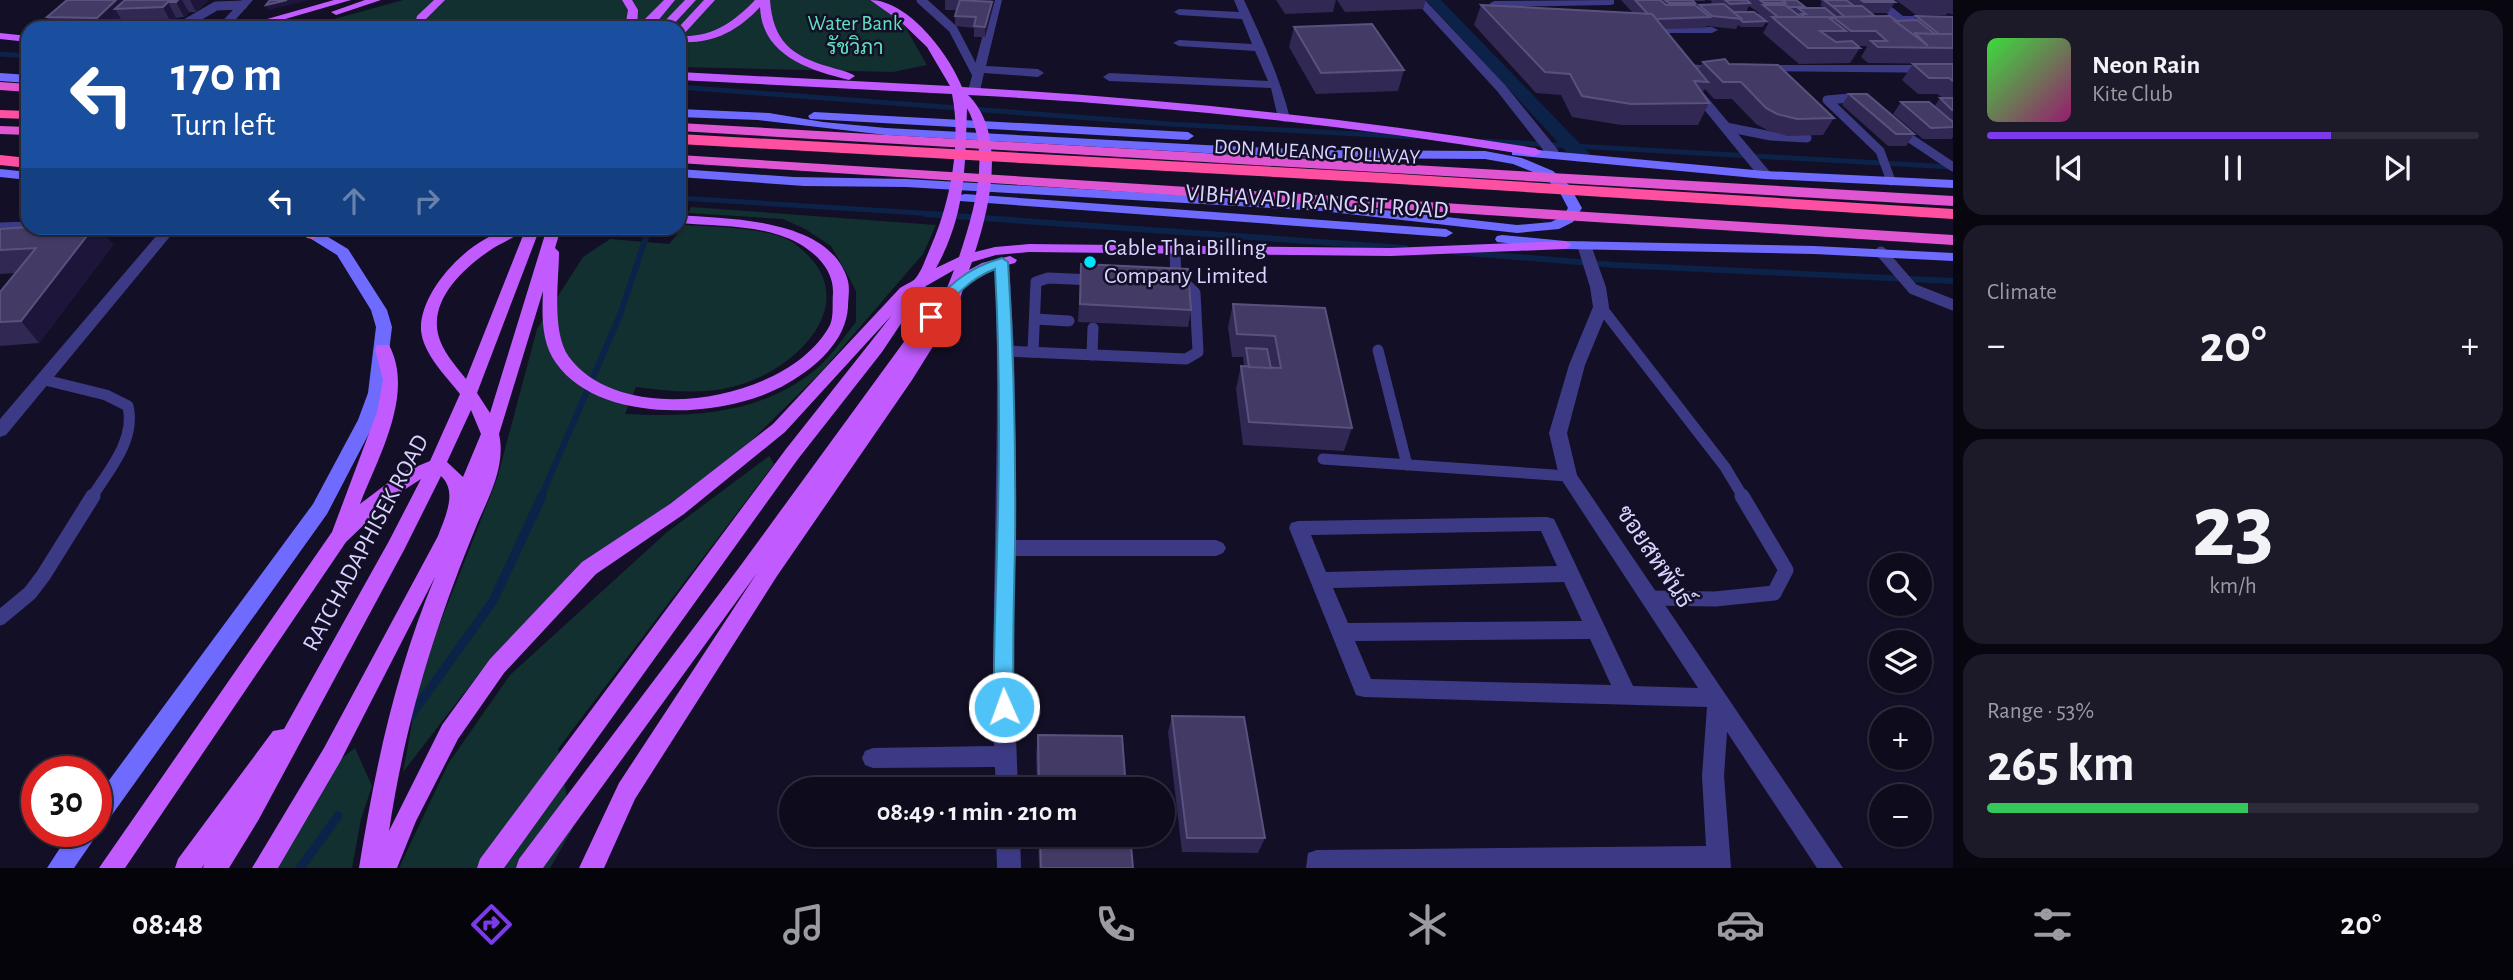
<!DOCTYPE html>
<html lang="en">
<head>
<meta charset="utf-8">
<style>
  :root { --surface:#0e0b1c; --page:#1c1929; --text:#f1f3f6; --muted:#9b9ba3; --line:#2e2b3b; --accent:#7c3aed }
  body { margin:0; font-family:"Alegreya Sans",Sarabun,sans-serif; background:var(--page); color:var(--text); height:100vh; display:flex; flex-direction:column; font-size:26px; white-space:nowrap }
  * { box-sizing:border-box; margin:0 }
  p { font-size:23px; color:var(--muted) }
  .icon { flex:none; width:38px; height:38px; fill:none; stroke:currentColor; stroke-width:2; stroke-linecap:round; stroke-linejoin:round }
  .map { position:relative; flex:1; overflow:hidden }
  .side { display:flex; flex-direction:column; gap:10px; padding:10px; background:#08060f; width:560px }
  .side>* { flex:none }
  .hud { position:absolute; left:21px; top:21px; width:665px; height:214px; border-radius:21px; box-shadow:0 2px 5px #0004,0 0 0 2px var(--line); background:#1a4fa0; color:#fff; overflow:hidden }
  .buttons { position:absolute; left:1869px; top:553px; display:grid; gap:14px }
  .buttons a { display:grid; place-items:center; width:63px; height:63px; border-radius:50%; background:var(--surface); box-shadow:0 2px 5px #0004,0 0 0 2px var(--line); font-size:35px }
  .speed { position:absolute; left:21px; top:756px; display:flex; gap:14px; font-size:35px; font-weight:700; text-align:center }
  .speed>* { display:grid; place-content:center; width:91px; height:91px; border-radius:50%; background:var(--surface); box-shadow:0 2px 5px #0004,0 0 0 2px var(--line); line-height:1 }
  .speed .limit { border:10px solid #d22; background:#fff; color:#111 }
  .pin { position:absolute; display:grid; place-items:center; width:60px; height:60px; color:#fff; margin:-30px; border-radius:14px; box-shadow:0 4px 10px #0006 }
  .me { position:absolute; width:77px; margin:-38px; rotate:358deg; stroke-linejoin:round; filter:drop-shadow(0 0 5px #0008) }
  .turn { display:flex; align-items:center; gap:24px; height:147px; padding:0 35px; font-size:32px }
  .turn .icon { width:91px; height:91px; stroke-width:2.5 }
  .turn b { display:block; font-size:49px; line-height:60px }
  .lanes { display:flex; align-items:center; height:66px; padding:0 35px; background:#0003; justify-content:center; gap:35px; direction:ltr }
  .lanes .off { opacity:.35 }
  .big { font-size:52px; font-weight:700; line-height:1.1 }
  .side .widget { flex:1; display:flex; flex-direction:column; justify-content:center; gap:10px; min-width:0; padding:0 24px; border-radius:21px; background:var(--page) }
  .side .dial { align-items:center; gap:0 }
  .dial b { font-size:91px; line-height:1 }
  .song { display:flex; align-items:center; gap:21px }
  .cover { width:84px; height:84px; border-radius:10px; background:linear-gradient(135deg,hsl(120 70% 55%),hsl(320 70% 35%)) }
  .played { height:7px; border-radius:4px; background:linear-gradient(90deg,var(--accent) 70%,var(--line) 70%) }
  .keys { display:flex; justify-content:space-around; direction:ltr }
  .heat { display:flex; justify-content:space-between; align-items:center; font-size:38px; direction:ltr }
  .charge { height:10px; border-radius:5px; background:linear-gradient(90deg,#34c759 53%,var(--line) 0) }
  .trip { position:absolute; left:779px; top:777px; width:396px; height:70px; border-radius:35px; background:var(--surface); box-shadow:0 2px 5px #0004,0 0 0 2px var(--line); font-weight:700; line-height:70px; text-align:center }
  .dock { display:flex; height:112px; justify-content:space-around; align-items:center; background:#06040b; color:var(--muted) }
  .dock .icon { width:49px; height:49px }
  .dock .active { color:var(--accent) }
  .dock b { font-size:32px; color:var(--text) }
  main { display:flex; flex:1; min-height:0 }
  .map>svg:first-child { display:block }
</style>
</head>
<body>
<main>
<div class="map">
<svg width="1953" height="868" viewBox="0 0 1953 868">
  <rect width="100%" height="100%" fill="#130f26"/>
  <g fill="#12302f">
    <path d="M403,0H869L901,20L927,65L893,72L679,67V28H302Z"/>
    <path d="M691,207L936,225L923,254L822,371L734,458L563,583L492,657L403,772L422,669L497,479L537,329L583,257L610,239L669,244L685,225C714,227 772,227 795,244C870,299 796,372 732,387C700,395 669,391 636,387L625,414C693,417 758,415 814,371C830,358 843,338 856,322V291L847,274L831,246L805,229L783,219L688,213Z"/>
    <path d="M769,456L774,464L558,749L573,828L550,868H399L448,764L510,675L666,533Z"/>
    <path d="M355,748L372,786L361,819L352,868H271L338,761Z"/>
  </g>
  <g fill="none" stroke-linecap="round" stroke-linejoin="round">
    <g stroke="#0c2248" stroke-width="5">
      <path d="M0,54L28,56"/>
      <path d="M679,87L1169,124L1415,137"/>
      <path d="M1483,141L1953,167"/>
      <path d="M679,198L953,215"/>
    </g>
    <g stroke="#0c2248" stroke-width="6">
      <path d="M925,214L1405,248"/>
      <path d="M1455,252L1615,265L1953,281"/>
      <path d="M541,497L620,315L649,228"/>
    </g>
    <g stroke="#0c2248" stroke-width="9">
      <path d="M409,718L493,601L542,496"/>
      <path d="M300,868L338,816"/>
    </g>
    <path fill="#0c2248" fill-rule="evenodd" d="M1426,0H1441L1590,154L1592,158L1590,162H1576Z"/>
    <g stroke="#3d3a85" stroke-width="9">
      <path d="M921,0L953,29L978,77"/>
      <path d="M178,28L216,6L243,5"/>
      <path d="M1860,101L1850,98L1827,100L1880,151L1891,181"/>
      <path d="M1726,127L1771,136L1807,138"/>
      <path d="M1899,131L1953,167"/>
    </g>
    <g stroke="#3d3a85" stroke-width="11">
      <path d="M0,228L28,227"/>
      <path d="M1175,251L1176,283"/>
      <path d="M1881,252L1913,289L1953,305"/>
      <path d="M1601,307L1725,467L1743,497"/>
      <path d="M1035,319L1069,321"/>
      <path d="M1378,350L1407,465"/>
      <path d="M1006,351L1186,359L1198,352L1195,293L1187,285L1175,283"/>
      <path d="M1033,352L1036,282L1048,278L1094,280"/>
      <path d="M1092,355L1093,328"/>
      <path d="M45,380L106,395L128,406C136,440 109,470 92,497"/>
      <path d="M1323,459L1568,476"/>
    </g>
    <g stroke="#3d3a85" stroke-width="15">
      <path d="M1650,598L1715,599L1774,593L1786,570L1742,496"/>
      <path d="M0,618L30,593L43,576L93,496"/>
    </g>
    <g fill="#3d3a85" fill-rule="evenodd">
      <path d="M77,0H88L57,28H44Z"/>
      <path d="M242,0H253L228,28H216Z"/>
      <path d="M992,0H1002L986,66L1038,69L1044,73L1038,77L984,73L980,91L974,95L968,91Z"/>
      <path d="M1234,0H1244C1262,39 1279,75 1290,118L1288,121L1284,122L1278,118L1271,88L1109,81L1103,77L1109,73L1268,81L1255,51L1179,46L1173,43L1179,40L1252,44L1242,19L1179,15L1174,12L1179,9L1239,12Z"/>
      <path d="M1414,0H1425L1505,85L1558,150V156H1548L1497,91Z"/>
      <path d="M1614,0V4L1610,5L1494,7L1489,4L1494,1Z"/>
      <path d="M1871,0H1883L1903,16H1953V22L1896,21Z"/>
      <path d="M1642,28L1712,27L1718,30L1712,33H1638V29Z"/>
      <path d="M1687,64L1727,67L1729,69L1723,73H1687L1770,172V178H1760L1676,75V69Z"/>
      <path d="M1758,65H1953V73L1754,71L1752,69Z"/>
      <path d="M163,228H177L6,435L0,437V419Z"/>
      <path d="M1584,241L1591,245L1606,287L1609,307L1585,365L1567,433L1577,475L1843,868H1817L1727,732L1724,776L1731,868H1306L1308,853L1317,850L1706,846L1702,776L1707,707L1364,697L1356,695L1289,528L1291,523L1298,521L1547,517L1554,519L1633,686L1698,688L1559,476L1549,433L1569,365L1593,307L1590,287L1577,245ZM1541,531L1557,566L1326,572L1311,535ZM1564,582L1582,621L1348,623L1333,588ZM1590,639L1611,685L1371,679L1355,641Z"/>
      <path d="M1002,258L1009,262L1014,351L1016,540H1216L1223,543L1226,548L1223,553L1216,556H1015L1012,633L1018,789H996L995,767L873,768L865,765L862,758L865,751L873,748L994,746C991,584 1001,423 995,262Z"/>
      <path d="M996,835H1020L1021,868H997Z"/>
    </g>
    <g fill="#6f6bff" fill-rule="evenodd">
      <path d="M0,73L28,75V83L0,81Z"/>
      <path d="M679,109L769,113L823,122L886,128L1205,145L1320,150L1485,151L1522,158L1553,171L1569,185L1582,208L1573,222L1559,229L1517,233L1322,211L906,187L804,186L679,177V169L794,177L906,179L1322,203L1517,225L1551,222L1563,216L1568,208L1559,191L1543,176L1513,164L1485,159L1320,158L1205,153L886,135L758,120L679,117Z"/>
      <path d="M814,112L1188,132L1194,136L1188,140L810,119L808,116Z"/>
      <path d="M1517,148L1765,171L1953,180V188L1765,179L1512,155V149Z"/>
      <path d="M0,169L28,172V180L0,177Z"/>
      <path d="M965,194L1446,229L1453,233L1446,237L960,201V195Z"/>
      <path d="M285,228H306L318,231L348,249L387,310L392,327L384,393L376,420L327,514L104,826L97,829L94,839L74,868H47L71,831H96V798L313,504L358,420L368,393L376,327L371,310L337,255L308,237Z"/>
      <path d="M1502,235L1565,241L1814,246L1953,253V261L1814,254L1565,249L1497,242L1495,239L1497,236Z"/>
    </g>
    <g fill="#c25bff" fill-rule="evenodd">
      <path d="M334,0H351L254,28H235Z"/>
      <path d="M365,0H381L336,15L331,12Z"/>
      <path d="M434,0H445L426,19V28H414L417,16Z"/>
      <path d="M622,0H632L638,10L637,28H625L628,10Z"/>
      <path d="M664,0H675L652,28H640L644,20Z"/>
      <path d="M685,0H696L670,28H658Z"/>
      <path d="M704,0H715L682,36C713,37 734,22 755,0H770C773,41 791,56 830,67C838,70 848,71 855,76L849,80C809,70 762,56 760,7C737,32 712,44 679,42L678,28Z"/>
      <path d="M870,0C908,0 949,54 962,87C1154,98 1345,117 1535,148L1542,152L1535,156C1347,125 1159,105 968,95C1007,133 990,206 975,252L995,247L1029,244L1391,248L1565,241L1572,245L1565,249L1391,256L1029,252L996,255L972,262L969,270L982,263L1010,256L1017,260L1015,263L992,269L964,286L957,308L912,380L777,576L635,799L604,868H579L619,783L757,573L543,868H516L519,859L738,569L925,313L937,314L954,270L926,286L882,352L798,459L504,868H477L480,859L786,449L892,315L785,432L684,514L596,574L504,673L458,739L416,821L397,868H359C375,768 396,670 435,577L340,762L278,868H252L324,748L438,536C445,517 458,492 441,476L404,550L259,819L229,868H203L204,864L202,868H175L178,859L273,731L284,729L389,541L421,479L393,497L346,542L125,868H99L332,532L377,412L383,380L375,349L377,345H389C415,394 378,457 360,504L401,473L430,461L460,394C446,376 423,354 421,330C419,286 483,224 525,228C516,238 500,243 489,251C464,268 430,299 438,334C442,351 455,365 466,379L526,228H540L477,393L490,413L547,228H561L555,248L559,252C559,281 551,332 569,357C623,430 790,401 830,325C834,316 832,303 833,293C834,264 805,243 779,235C748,225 712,226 679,223V215C729,219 831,218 848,281C850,289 848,299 848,307C846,341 816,367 788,383C729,419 600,426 556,363C541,342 542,315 543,291L499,434C506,464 490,495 478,522C435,626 406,719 389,831L442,725L490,659L582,562L670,504L773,424L900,288C904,285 910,283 914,280C921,273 925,260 929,251C950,205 962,144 952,94L679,80V72L950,86L927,47L900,21ZM967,108C992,154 974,211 959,257L936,268C966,214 965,168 967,108ZM471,410L481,434L463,477L447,462Z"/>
      <path d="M0,33L28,36V42L0,39Z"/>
    </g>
    <g fill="#e055d1" fill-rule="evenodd">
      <path d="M0,82L28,84V92L0,90Z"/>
      <path d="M679,123L1953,196V206L679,131Z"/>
      <path d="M0,126L28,127V135L0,134Z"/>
      <path d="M679,155L1953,235V245L679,163Z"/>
    </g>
    <g fill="#ff4fa3" fill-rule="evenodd">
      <path d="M0,110L28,111V119L0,118Z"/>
      <path d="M679,134L1383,173L1953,209V219L1383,183L679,144Z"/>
      <path d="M0,155L28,158V168L0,165Z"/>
      <path d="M297,228H315L322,234L313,239L307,238Z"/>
    </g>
  </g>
  <g fill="#312854" fill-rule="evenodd">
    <path d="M67,0H208L196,12H189L184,17L176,18L171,23L124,24L121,19L112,28H55L47,17Z"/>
    <path d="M945,0H995L985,37H974V28L955,26V16L957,10H945Z"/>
    <path d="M1276,0H1336L1333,12L1285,14Z"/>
    <path d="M1337,0H1426L1423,9L1345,12Z"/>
    <path d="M1621,0H1705V1H1693L1695,3L1694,5L1698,7L1699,5H1713L1711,3L1712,1L1709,0H1796L1804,8H1824L1820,5L1822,2L1820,0H1892L1895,2L1888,13H1870L1876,17L1895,21H1914L1916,16L1953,17V64L1868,63L1861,57L1867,47L1866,46H1858L1860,48L1850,63L1799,64L1763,33L1768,24L1766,22L1763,27H1741L1738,25L1736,29L1706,26L1705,28L1664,29L1698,70L1703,62L1729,64L1834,118L1823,135L1787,136L1767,130L1756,124L1732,99H1714L1705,89L1702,93L1709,103L1698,125H1621L1572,117L1561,95L1536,93L1474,25L1481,5L1633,13ZM1749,6L1759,13L1758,15L1746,12Z"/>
    <path d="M1896,0H1953V15L1948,13L1946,15H1916Z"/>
    <path d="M1294,27L1404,70L1398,91L1316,94L1289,47Z"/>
    <path d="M1913,64H1953V98L1942,97L1937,94H1918L1902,80Z"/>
    <path d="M1849,94L1914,134L1906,146H1888L1842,105Z"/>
    <path d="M1940,98H1953V137L1951,139H1923L1893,114L1901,102L1934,107Z"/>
    <path d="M28,227L100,228L113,245L39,343L0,346V292L16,273L0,274V229Z"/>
    <path d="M1081,264L1191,310L1188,327L1078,322Z"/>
    <path d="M1233,304L1325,308L1352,428L1344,451L1243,445L1236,389L1241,366H1244L1243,357H1232L1228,327Z"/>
    <path d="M1172,716L1265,838L1258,853L1182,852L1168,732Z"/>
    <path d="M1038,735L1126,789H1037L1036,755Z"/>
    <path d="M1038,835H1130L1133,868H1039Z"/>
  </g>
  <g fill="#1d163a">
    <path d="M116,0H134L115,9L121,19L112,28H103L97,18Z"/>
    <path d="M178,0H182L189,12L184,17L176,2Z"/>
    <path d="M190,0H208L196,12Z"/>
    <path d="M287,0H311L268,10L266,5Z"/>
    <path d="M992,0H995L985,37V27Z"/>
    <path d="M168,2L176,18L171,23L163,7Z"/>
    <path d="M93,228H100L113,245L39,343L21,321Z"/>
  </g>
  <g fill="#433a66" stroke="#5a527e" stroke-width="2">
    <path d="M67,0H116L97,18L47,17Z"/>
    <path d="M125,0H178L176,2H168L163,7L115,9Z"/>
    <path d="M270,0H287L266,5Z"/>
    <path d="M960,0L992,2L985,27L974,26L976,17L955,16Z"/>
    <path d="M1635,0H1660L1666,5H1695L1710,17L1656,19L1652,14H1648Z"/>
    <path d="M1665,0H1692L1695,3H1669Z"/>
    <path d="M1725,0H1747L1750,3L1730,4Z"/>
    <path d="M1760,0H1782L1786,3H1764Z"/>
    <path d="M1782,0H1796L1805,7H1788L1785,5L1786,3Z"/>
    <path d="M1824,0H1846L1854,6H1832Z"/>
    <path d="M1861,0H1892L1895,2H1864Z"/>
    <path d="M1724,4L1742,19L1712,16L1699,5Z"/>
    <path d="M1481,5L1652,14L1708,82L1694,81L1709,103L1631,104L1582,96L1570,74L1545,72Z"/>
    <path d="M1763,5H1785L1801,17H1778Z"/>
    <path d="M1832,6H1862L1876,17H1845Z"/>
    <path d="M1798,8H1825L1836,17H1833V18L1828,17H1804L1801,14H1806Z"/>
    <path d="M1733,12H1754L1766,21L1743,22L1741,20L1742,19Z"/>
    <path d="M1890,16L1928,46L1915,33L1953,34V48L1878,47L1871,41H1887L1876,31H1851L1833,17Z"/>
    <path d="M1916,16L1953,17V34H1939Z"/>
    <path d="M1772,17H1828L1846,31H1820L1836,42L1852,41L1860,48H1808Z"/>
    <path d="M1917,20L1935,34L1915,33L1914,35L1895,21Z"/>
    <path d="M1372,24L1404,70L1321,73L1294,27Z"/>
    <path d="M1725,59L1729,64L1778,65L1834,118L1797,119L1777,114L1766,108L1741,82H1723L1703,62Z"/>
    <path d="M1913,64H1953V81L1949,78H1929Z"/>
    <path d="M1849,94H1867L1914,134H1896Z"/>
    <path d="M1940,98H1953V110H1952Z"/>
    <path d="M1901,102H1929L1953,122V127L1931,128Z"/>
    <path d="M28,227L93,228L21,321L0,322V292L36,248L0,250V229Z"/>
    <path d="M1081,264L1188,269L1191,310L1080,304Z"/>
    <path d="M1233,304L1325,308L1352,428L1249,422L1241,366L1281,368L1275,336L1237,334Z"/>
    <path d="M1246,348L1267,349L1271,368L1249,367Z"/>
    <path d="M1172,716L1244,717L1265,838H1187Z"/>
    <path d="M1038,735L1122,736L1126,789H1039Z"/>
    <path d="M1040,835H1130L1133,868H1041Z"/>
  </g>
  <path fill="#4fc3f7" stroke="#337fa1" stroke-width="2" d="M1002,258L1008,262C1014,357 1016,451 1015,546C1014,600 1012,653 1014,707L1011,713L1004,716L997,713L994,707C993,653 996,601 997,547C1000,454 1000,362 995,269C967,280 954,297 936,320H926L924,317C945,287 966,268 1002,258Z"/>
  <circle fill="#00e5ff" stroke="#130f26" stroke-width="2.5" cx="1090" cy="262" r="7"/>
  <g text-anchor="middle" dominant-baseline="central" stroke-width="5" stroke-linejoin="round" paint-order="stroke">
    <g font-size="21" fill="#5fe0c0" stroke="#130f26">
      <text x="855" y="23">Water Bank<tspan x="855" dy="24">รัชวิภา</tspan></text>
    </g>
    <g font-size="21" fill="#d9d4ff" stroke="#130f26">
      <text transform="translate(1317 152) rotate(3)">DON MUEANG TOLLWAY</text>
    </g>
    <g font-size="24" fill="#d9d4ff" stroke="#130f26">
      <text transform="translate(1317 202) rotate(4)">VIBHAVADI RANGSIT ROAD</text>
      <text transform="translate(366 543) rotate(-62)">RATCHADAPHISEK ROAD</text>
      <text transform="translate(1654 557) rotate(56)">ซอยสหพันธ์</text>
    </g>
    <g font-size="24" fill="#d9d4ff" stroke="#130f26" text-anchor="start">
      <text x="1104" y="248">Cable Thai Billing<tspan x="1104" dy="28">Company Limited</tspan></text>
    </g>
  </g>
</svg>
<div class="buttons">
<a><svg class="icon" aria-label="search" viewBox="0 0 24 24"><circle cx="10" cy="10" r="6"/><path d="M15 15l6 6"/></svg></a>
<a><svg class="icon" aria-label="layers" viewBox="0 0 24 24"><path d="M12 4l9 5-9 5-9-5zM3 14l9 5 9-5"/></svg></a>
<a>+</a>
<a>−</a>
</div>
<div class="speed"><div class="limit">30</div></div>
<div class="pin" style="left:931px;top:317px;background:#d93025"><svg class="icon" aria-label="arrive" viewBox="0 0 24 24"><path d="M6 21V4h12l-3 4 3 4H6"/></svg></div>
<svg class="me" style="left:1004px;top:707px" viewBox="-20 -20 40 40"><circle r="17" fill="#4fc3f7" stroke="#fff" stroke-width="3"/><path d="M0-11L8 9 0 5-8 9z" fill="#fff"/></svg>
<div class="trip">08:49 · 1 min · 210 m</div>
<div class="hud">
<div class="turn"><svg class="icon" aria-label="left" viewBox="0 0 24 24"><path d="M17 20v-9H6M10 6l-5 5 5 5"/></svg><div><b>170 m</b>Turn left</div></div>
<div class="lanes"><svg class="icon" aria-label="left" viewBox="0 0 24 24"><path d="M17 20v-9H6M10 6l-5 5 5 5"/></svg><svg class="icon off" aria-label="ahead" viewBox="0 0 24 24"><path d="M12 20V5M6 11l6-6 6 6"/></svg><svg class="icon off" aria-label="right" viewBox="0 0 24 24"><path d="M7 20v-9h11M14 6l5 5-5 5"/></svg></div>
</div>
</div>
<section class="side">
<div class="widget">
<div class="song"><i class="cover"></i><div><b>Neon Rain</b><p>Kite Club</p></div></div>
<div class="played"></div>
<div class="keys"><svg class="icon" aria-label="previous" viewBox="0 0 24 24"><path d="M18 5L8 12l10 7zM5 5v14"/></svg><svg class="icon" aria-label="pause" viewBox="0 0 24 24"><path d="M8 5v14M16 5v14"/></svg><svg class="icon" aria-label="next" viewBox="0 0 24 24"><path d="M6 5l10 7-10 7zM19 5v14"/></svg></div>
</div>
<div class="widget"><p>Climate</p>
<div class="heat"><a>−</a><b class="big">20°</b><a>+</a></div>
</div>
<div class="widget dial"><b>23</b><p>km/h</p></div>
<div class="widget"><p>Range · 53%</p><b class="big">265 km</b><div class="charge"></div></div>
</section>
</main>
<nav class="dock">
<b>08:48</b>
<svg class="icon active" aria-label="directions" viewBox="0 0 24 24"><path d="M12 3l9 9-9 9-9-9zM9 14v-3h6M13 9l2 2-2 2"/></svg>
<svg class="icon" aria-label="music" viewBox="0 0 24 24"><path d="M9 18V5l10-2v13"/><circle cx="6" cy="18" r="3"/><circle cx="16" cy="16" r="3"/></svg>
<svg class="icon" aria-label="phone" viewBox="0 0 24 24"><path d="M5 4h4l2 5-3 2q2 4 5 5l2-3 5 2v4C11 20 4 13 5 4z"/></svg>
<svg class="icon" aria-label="climate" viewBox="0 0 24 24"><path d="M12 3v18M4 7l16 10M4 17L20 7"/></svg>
<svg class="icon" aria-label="car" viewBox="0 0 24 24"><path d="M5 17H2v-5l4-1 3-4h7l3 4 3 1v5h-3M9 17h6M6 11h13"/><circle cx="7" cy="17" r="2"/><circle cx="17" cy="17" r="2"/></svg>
<svg class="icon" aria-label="filters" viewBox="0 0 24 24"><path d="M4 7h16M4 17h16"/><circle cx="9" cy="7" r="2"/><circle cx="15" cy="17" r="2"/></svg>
<b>20°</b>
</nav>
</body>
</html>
